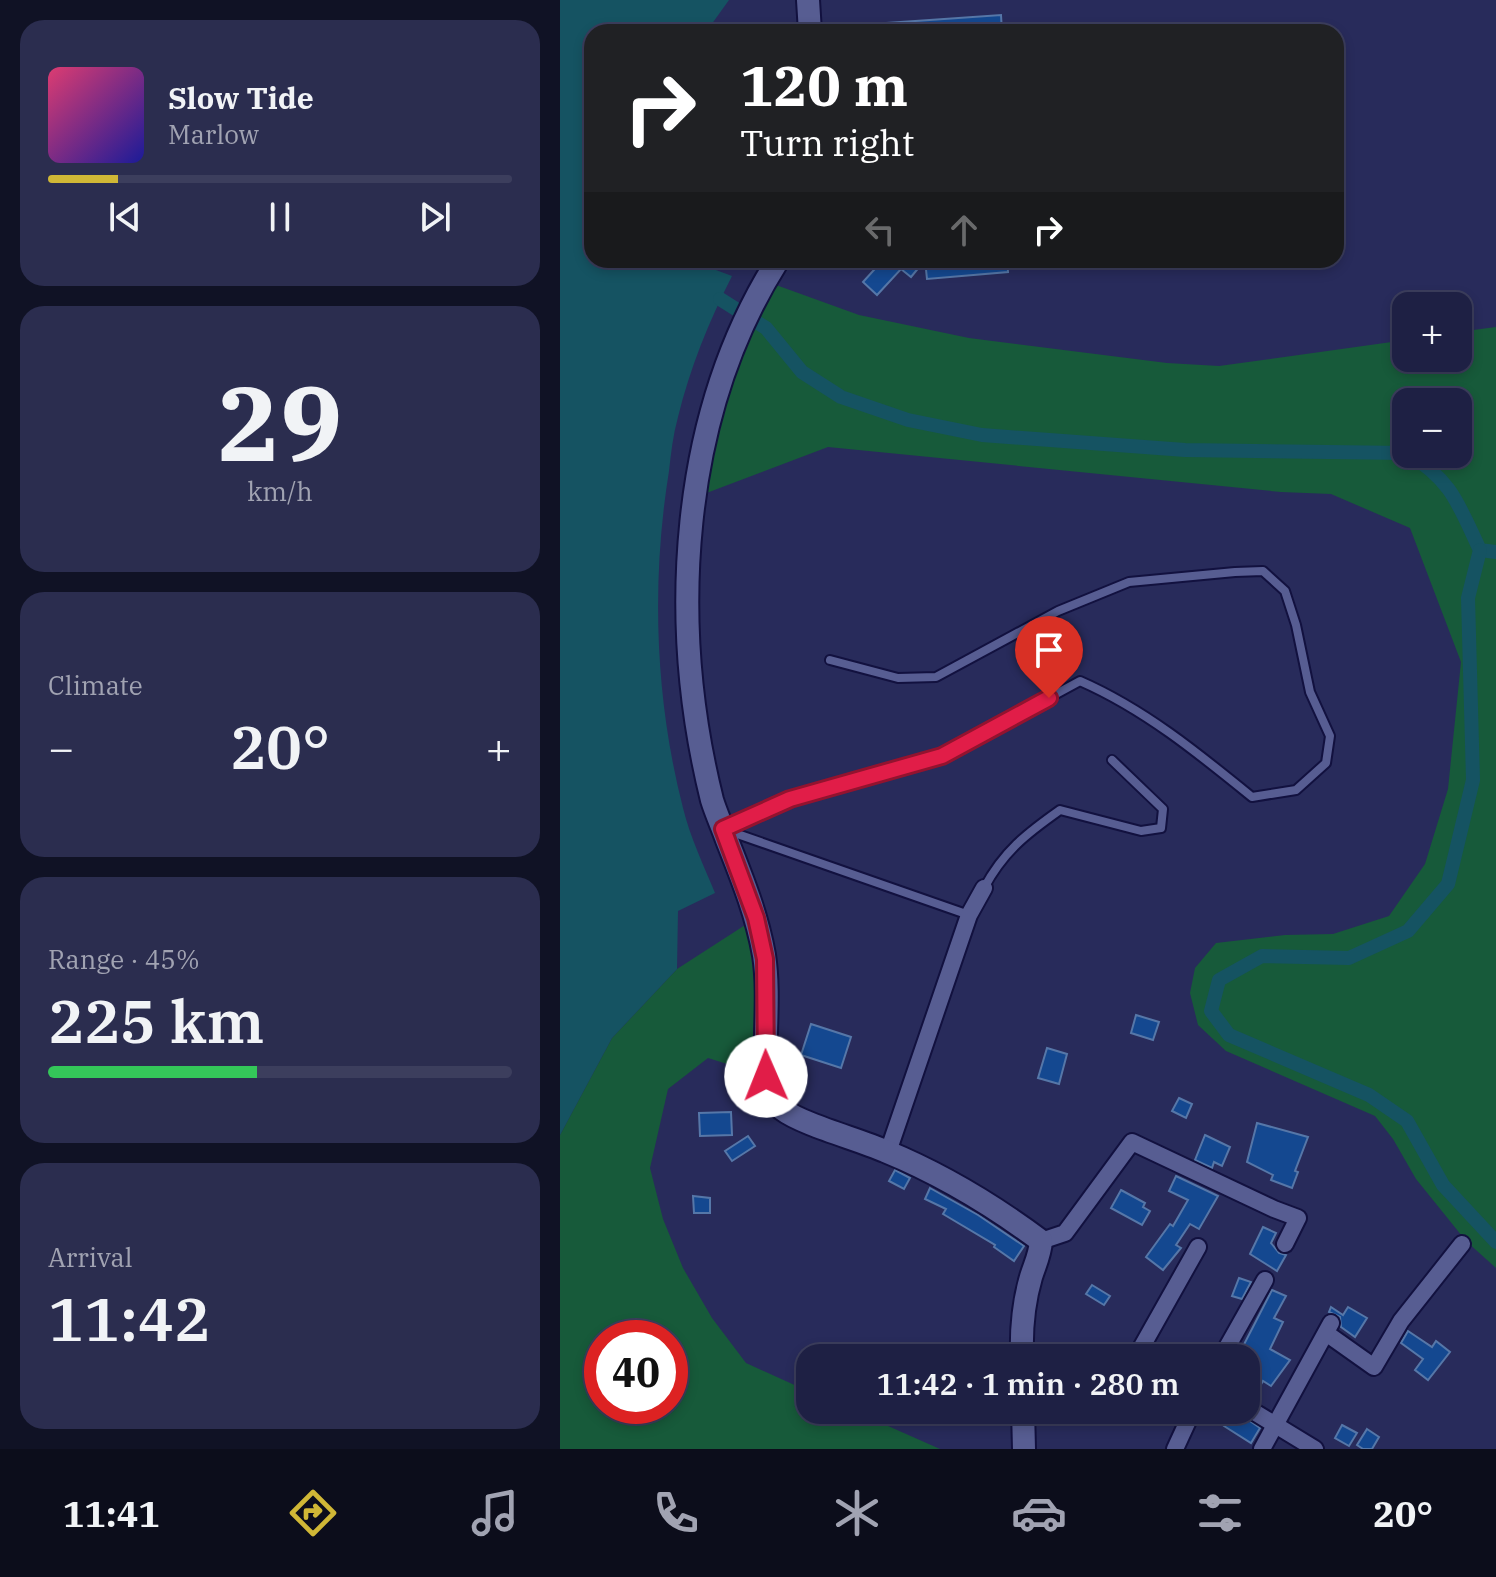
<!DOCTYPE html>
<html lang="en">
<head>
<meta charset="utf-8">
<style>
  :root { --surface:#1e2044; --page:#2b2d4f; --text:#f1f3f6; --muted:#a1a3b2; --line:#3c3e5d; --accent:#d0b736 }
  body { margin:0; font-family:"IBM Plex Serif",serif; background:var(--page); color:var(--text); height:100vh; display:flex; flex-direction:column; font-size:30px; white-space:nowrap }
  * { box-sizing:border-box; margin:0 }
  p { font-size:26px; color:var(--muted) }
  .icon { flex:none; width:44px; height:44px; fill:none; stroke:currentColor; stroke-width:2; stroke-linecap:round; stroke-linejoin:round }
  .map { position:relative; flex:1; overflow:hidden }
  .side { display:flex; flex-direction:column; gap:20px; padding:20px; background:#101225; width:560px }
  .side>* { flex:none }
  .banner { position:absolute; left:24px; top:24px; width:760px; height:244px; border-radius:24px; box-shadow:0 4px 12px #0003,0 0 0 2px var(--line); background:#202124; color:#fff; overflow:hidden }
  .buttons { position:absolute; left:832px; top:292px; display:grid; gap:16px }
  .buttons a { display:grid; place-items:center; width:80px; height:80px; border-radius:16px; background:var(--surface); box-shadow:0 4px 12px #0003,0 0 0 2px var(--line); font-size:40px }
  .speed { position:absolute; left:24px; top:1320px; display:flex; gap:16px; font-size:40px; font-weight:700; text-align:center }
  .speed>* { display:grid; place-content:center; width:104px; height:104px; border-radius:50%; background:var(--surface); box-shadow:0 4px 12px #0003,0 0 0 2px var(--line); line-height:1 }
  .speed .limit { border:12px solid #d22; background:#fff; color:#111 }
  .pin { position:absolute; display:grid; place-items:center; width:68px; height:68px; color:#fff; margin:-82px -34px; border-radius:50% 50% 50% 0; rotate:-45deg; box-shadow:0 0 8px #0007 }
  .pin .icon { rotate:45deg }
  .me { position:absolute; width:88px; margin:-44px; rotate:359deg; stroke-linejoin:round; filter:drop-shadow(0 0 6px #0008) }
  .turn { display:flex; align-items:center; gap:28px; height:168px; padding:0 24px; font-size:36px }
  .turn .icon { width:104px; height:104px; stroke-width:2.5 }
  .turn b { display:block; font-size:56px; line-height:68px }
  .lanes { display:flex; align-items:center; height:76px; padding:0 24px; background:#0003; justify-content:center; gap:40px; direction:ltr }
  .lanes .off { opacity:.35 }
  .big { font-size:60px; font-weight:600; line-height:1.1 }
  .side .card { flex:1; display:flex; flex-direction:column; justify-content:center; gap:12px; min-width:0; padding:0 28px; border-radius:24px; background:var(--page) }
  .side .dial { align-items:center; gap:0 }
  .dial b { font-size:104px; line-height:1 }
  .song { display:flex; align-items:center; gap:24px }
  .cover { width:96px; height:96px; border-radius:12px; background:linear-gradient(135deg,hsl(340 70% 55%),hsl(240 70% 35%)) }
  .played { height:8px; border-radius:4px; background:linear-gradient(90deg,var(--accent) 15%,var(--line) 15%) }
  .keys { display:flex; justify-content:space-around; direction:ltr }
  .heat { display:flex; justify-content:space-between; align-items:center; font-size:44px; direction:ltr }
  .charge { height:12px; border-radius:6px; background:linear-gradient(90deg,#34c759 45%,var(--line) 0) }
  .trip { position:absolute; left:236px; top:1344px; width:464px; height:80px; border-radius:24px; background:var(--surface); box-shadow:0 4px 12px #0003,0 0 0 2px var(--line); font-weight:600; line-height:80px; text-align:center }
  .dock { display:flex; height:128px; justify-content:space-around; align-items:center; background:#0c0d1b; color:var(--muted) }
  .dock .icon { width:56px; height:56px }
  .dock .current { color:var(--accent) }
  .dock b { font-size:36px; color:var(--text) }
  main { display:flex; flex:1; min-height:0 }
  .map>svg:first-child { display:block }
</style>
</head>
<body>
<main>
<section class="side">
<div class="card">
<div class="song"><i class="cover"></i><div><b>Slow Tide</b><p>Marlow</p></div></div>
<div class="played"></div>
<div class="keys"><svg class="icon" aria-label="previous" viewBox="0 0 24 24"><path d="M18 5L8 12l10 7zM5 5v14"/></svg><svg class="icon" aria-label="pause" viewBox="0 0 24 24"><path d="M8 5v14M16 5v14"/></svg><svg class="icon" aria-label="next" viewBox="0 0 24 24"><path d="M6 5l10 7-10 7zM19 5v14"/></svg></div>
</div>
<div class="card dial"><b>29</b><p>km/h</p></div>
<div class="card"><p>Climate</p>
<div class="heat"><a>−</a><b class="big">20°</b><a>+</a></div>
</div>
<div class="card"><p>Range · 45%</p><b class="big">225 km</b><div class="charge"></div></div>
<div class="card"><p>Arrival</p><b class="big">11:42</b></div>
</section>
<div class="map">
<svg width="936" height="1449" viewBox="0 0 936 1449">
  <rect width="100%" height="100%" fill="#282b5b"/>
  <g fill="#175a3a" fill-rule="evenodd">
    <path d="M205,281L299,315L409,338L607,363L659,366L846,340V358H898V332L936,327V1268L906,1241L856,1179L833,1139L815,1116L666,1051L638,1025L630,993L635,968L656,943L725,935L773,934L829,916L865,864L888,789L901,662L850,528L771,494L721,492L268,447L136,497L147,426ZM846,402H898V454H846Z"/>
    <path d="M196,918L206,1076L148,1058L108,1089L90,1168L103,1219L123,1268L152,1318L186,1363L250,1392V1410H292L380,1449H0V1135L52,1038L117,969ZM42,1338H110V1406H42Z"/>
  </g>
  <path fill="#155362" d="M0,0H169L146,32H32V260H129L172,276C149,321 130,368 118,417C113,435 111,453 109,471C91,582 95,699 123,808C130,837 144,866 155,893L118,911L117,969L52,1038L0,1135Z"/>
  <g fill="none" stroke-linecap="round" stroke-linejoin="round">
    <g stroke="#155362" stroke-width="14">
      <path d="M160,299L206,328L242,372L281,397L348,420L422,435L625,450L846,453"/>
      <path d="M848,454C892,480 899,506 920,550L936,552"/>
      <path d="M920,550L908,598L913,780L888,884L848,931L789,958L702,956L659,980L651,1011L669,1035L809,1095L847,1121L883,1185L936,1242"/>
    </g>
  </g>
  <g fill="#144890" stroke="#5677a8" stroke-width="2">
    <path d="M441,15L442,32H327V23Z"/>
    <path d="M323,260H447L448,272L367,279L365,260L351,277L341,269L317,295L303,282Z"/>
    <path d="M576,1015L599,1022L593,1040L571,1033Z"/>
    <path d="M251,1024L291,1037L281,1068L241,1055Z"/>
    <path d="M487,1048L507,1054L499,1084L478,1078Z"/>
    <path d="M619,1098L632,1104L626,1118L612,1111Z"/>
    <path d="M171,1112L172,1135L140,1136L139,1113Z"/>
    <path d="M697,1123L748,1137L735,1171L738,1172L732,1188L711,1180L713,1175L687,1162Z"/>
    <path d="M645,1135L670,1147L662,1166L654,1162L652,1168L635,1160Z"/>
    <path d="M188,1136L195,1146L172,1161L165,1151Z"/>
    <path d="M335,1170L350,1178L344,1189L329,1181Z"/>
    <path d="M616,1176L658,1196L639,1229L630,1224L616,1245L621,1248L603,1270L586,1257L610,1224L613,1226L628,1200L609,1191Z"/>
    <path d="M370,1188L418,1215L464,1246L454,1261L434,1247L435,1245L383,1214L386,1209L365,1199Z"/>
    <path d="M561,1190L585,1203L583,1207L590,1211L582,1225L551,1208Z"/>
    <path d="M133,1196L150,1198V1213H134Z"/>
    <path d="M703,1227L716,1233L711,1243L719,1253L726,1255L717,1271L690,1254Z"/>
    <path d="M679,1278L691,1282L682,1299L672,1296Z"/>
    <path d="M532,1285L550,1296L544,1305L526,1294Z"/>
    <path d="M712,1290L726,1296L714,1318L723,1322L710,1349L730,1360L711,1386L703,1381L693,1398L686,1396V1358H677Z"/>
    <path d="M771,1307L783,1315L788,1307L807,1318L795,1337L781,1327L780,1317L769,1312Z"/>
    <path d="M848,1331L872,1347L876,1341L890,1352L868,1380L855,1370L863,1359L841,1343Z"/>
    <path d="M674,1410L700,1428L691,1443L664,1426Z"/>
    <path d="M782,1425L797,1433L789,1446L775,1438Z"/>
    <path d="M807,1429L819,1437L812,1449H803L797,1445Z"/>
  </g>
  <g fill="none" stroke-linecap="round" stroke-linejoin="round">
    <g stroke="#12113f" stroke-width="12">
      <g id="lane">
        <path d="M270,660L338,678L376,677L498,611L569,582L675,572L703,571L725,591L736,625L750,692L770,736L766,763L736,790L692,797C638,753 584,709 520,681L382,756L230,799L163,829L409,915"/>
        <path d="M424,888C444,851 466,834 500,810L581,831L601,828L603,809L552,760"/>
      </g>
    </g>
    <g stroke="#12113f" stroke-width="20">
      <g id="street">
        <path d="M328,1152L409,915L424,888"/>
        <path d="M481,1241L505,1233L572,1142L714,1209L738,1218L725,1244"/>
        <path d="M766,1333L814,1367L841,1321L902,1244"/>
        <path d="M602,1358L580,1350L638,1247"/>
        <path d="M661,1358L705,1280"/>
        <path d="M686,1407L755,1449"/>
        <path d="M615,1449L633,1410"/>
        <path d="M702,1449L771,1323"/>
      </g>
    </g>
    <g stroke="#12113f" stroke-width="26">
      <g id="secondary">
        <path d="M248,0L250,32"/>
        <path d="M218,260C119,416 108,623 152,800C156,813 162,826 167,840C182,878 197,915 204,955C210,994 204,1036 206,1076C209,1088 212,1101 222,1109C243,1125 298,1139 325,1151C379,1173 434,1206 481,1241C480,1255 475,1264 471,1277C463,1304 461,1330 462,1358"/>
        <path d="M463,1410L464,1449"/>
      </g>
    </g>
    <use href="#lane" stroke="#575d92" stroke-width="8"/>
    <use href="#street" stroke="#575d92" stroke-width="16"/>
    <use href="#secondary" stroke="#575d92" stroke-width="22"/>
  </g>
  <g fill="none" stroke-linecap="round" stroke-linejoin="round">
    <g stroke="#92132f" stroke-width="20">
      <path id="route" d="M206,1076L205,959L196,918L163,829L230,799L382,756L489,698"/>
    </g>
    <use href="#route" stroke="#e11d48" stroke-width="14"/>
  </g>
</svg>
<div class="buttons">
<a>+</a>
<a>−</a>
</div>
<div class="speed"><div class="limit">40</div></div>
<div class="pin" style="left:489px;top:698px;background:#d93025"><svg class="icon" aria-label="arrive" viewBox="0 0 24 24"><path d="M6 21V4h12l-3 4 3 4H6"/></svg></div>
<svg class="me" style="left:206px;top:1076px" viewBox="-20 -20 40 40"><circle r="19" fill="#fff"/><path d="M0-13L10 11 0 6-10 11z" fill="#e11d48"/></svg>
<div class="trip">11:42 · 1 min · 280 m</div>
<div class="banner">
<div class="turn"><svg class="icon" aria-label="right" viewBox="0 0 24 24"><path d="M7 20v-9h11M14 6l5 5-5 5"/></svg><div><b>120 m</b>Turn right</div></div>
<div class="lanes"><svg class="icon off" aria-label="left" viewBox="0 0 24 24"><path d="M17 20v-9H6M10 6l-5 5 5 5"/></svg><svg class="icon off" aria-label="ahead" viewBox="0 0 24 24"><path d="M12 20V5M6 11l6-6 6 6"/></svg><svg class="icon" aria-label="right" viewBox="0 0 24 24"><path d="M7 20v-9h11M14 6l5 5-5 5"/></svg></div>
</div>
</div>
</main>
<nav class="dock">
<b>11:41</b>
<svg class="icon current" aria-label="directions" viewBox="0 0 24 24"><path d="M12 3l9 9-9 9-9-9zM9 14v-3h6M13 9l2 2-2 2"/></svg>
<svg class="icon" aria-label="music" viewBox="0 0 24 24"><path d="M9 18V5l10-2v13"/><circle cx="6" cy="18" r="3"/><circle cx="16" cy="16" r="3"/></svg>
<svg class="icon" aria-label="phone" viewBox="0 0 24 24"><path d="M5 4h4l2 5-3 2q2 4 5 5l2-3 5 2v4C11 20 4 13 5 4z"/></svg>
<svg class="icon" aria-label="climate" viewBox="0 0 24 24"><path d="M12 3v18M4 7l16 10M4 17L20 7"/></svg>
<svg class="icon" aria-label="car" viewBox="0 0 24 24"><path d="M5 17H2v-5l4-1 3-4h7l3 4 3 1v5h-3M9 17h6M6 11h13"/><circle cx="7" cy="17" r="2"/><circle cx="17" cy="17" r="2"/></svg>
<svg class="icon" aria-label="filters" viewBox="0 0 24 24"><path d="M4 7h16M4 17h16"/><circle cx="9" cy="7" r="2"/><circle cx="15" cy="17" r="2"/></svg>
<b>20°</b>
</nav>
</body>
</html>
